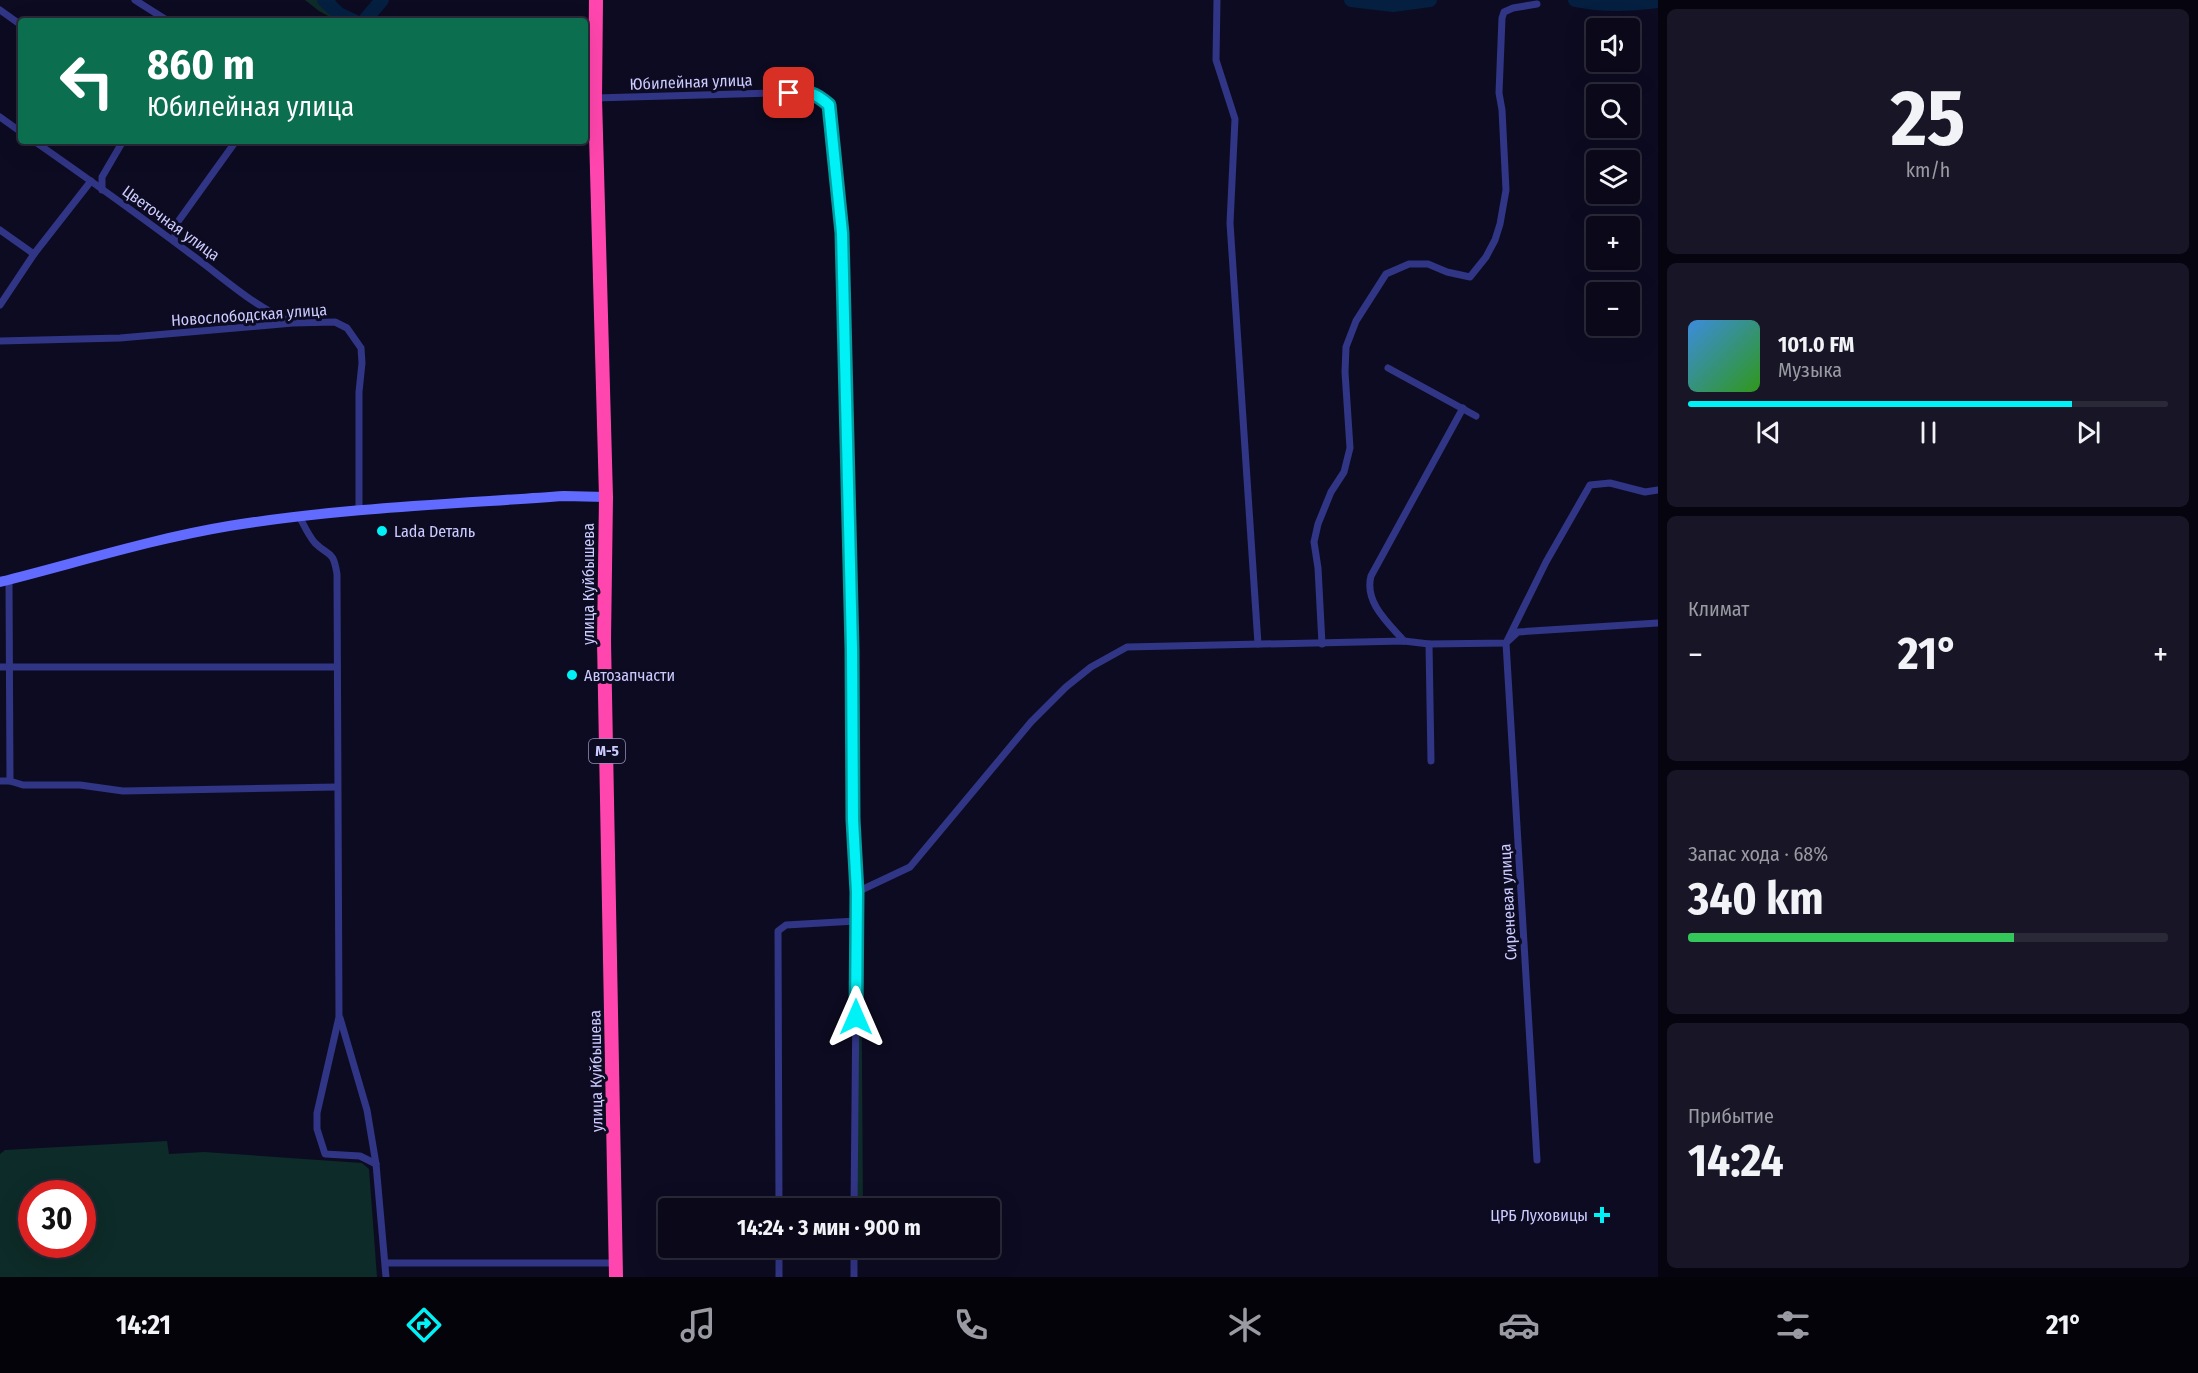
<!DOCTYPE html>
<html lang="ru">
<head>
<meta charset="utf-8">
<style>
  :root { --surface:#0a0819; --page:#181626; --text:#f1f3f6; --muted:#999aa2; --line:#2a2938; --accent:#00f2f6 }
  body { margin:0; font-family:"Fira Sans Condensed",sans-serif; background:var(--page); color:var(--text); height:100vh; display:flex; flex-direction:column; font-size:22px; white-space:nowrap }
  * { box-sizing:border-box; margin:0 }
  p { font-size:20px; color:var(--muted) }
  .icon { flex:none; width:33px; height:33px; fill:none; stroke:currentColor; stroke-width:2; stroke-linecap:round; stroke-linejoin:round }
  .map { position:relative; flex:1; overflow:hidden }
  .details { display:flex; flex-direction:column; gap:9px; padding:9px; background:#06040e; width:540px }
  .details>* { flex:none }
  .guide { position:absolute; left:18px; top:18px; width:570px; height:126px; border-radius:6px; box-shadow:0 6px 24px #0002,0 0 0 2px var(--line); background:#0b6e4f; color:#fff; overflow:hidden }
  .controls { position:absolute; left:1586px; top:18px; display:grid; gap:12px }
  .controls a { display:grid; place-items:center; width:54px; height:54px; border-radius:6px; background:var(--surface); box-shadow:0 6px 24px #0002,0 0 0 2px var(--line); font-size:30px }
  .speed { position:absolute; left:18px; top:1180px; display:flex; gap:12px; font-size:30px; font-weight:700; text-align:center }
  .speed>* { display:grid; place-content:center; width:78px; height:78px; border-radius:50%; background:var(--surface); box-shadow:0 6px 24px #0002,0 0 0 2px var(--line); line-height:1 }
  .speed .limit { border:9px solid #d22; background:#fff; color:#111 }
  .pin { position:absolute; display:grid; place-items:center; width:51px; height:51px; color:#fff; margin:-26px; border-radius:12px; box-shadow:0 3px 9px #0006 }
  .me { position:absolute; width:66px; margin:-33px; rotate:0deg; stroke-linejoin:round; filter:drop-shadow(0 0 4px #0008) }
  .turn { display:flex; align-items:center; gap:21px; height:126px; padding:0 30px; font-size:27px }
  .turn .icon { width:78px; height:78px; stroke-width:2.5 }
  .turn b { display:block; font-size:42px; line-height:51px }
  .big { font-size:45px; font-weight:700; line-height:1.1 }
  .details .widget { flex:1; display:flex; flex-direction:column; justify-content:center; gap:9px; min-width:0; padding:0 21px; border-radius:9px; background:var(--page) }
  .details .dial { align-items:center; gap:0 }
  .dial b { font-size:78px; line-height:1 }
  .song { display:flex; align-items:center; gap:18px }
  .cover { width:72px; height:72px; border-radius:9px; background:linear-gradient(135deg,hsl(210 70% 55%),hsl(110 70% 35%)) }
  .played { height:6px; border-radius:3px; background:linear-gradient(90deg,var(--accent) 80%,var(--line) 80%) }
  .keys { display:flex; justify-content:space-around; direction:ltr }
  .heat { display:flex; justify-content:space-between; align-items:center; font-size:33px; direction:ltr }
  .charge { height:9px; border-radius:4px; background:linear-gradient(90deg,#34c759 68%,var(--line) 0) }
  .trip { position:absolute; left:658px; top:1198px; width:342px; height:60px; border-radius:6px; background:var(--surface); box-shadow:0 6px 24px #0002,0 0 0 2px var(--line); font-weight:700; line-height:60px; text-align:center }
  .tab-bar { display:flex; height:96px; justify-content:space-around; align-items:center; background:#04030a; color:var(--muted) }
  .tab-bar .icon { width:42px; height:42px }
  .tab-bar .on { color:var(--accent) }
  .tab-bar b { font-size:27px; color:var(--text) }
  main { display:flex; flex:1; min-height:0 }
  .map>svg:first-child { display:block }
</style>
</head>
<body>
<main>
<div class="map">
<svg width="1658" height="1277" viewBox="0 0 1658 1277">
  <rect width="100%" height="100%" fill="#0d0b21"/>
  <g fill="#0d2b28" fill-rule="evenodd">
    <path d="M305,0H335L342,12L332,18L319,11Z"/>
    <path d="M859,916L861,920L863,1209H855Z"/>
    <path d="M167,1141L169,1154L204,1152L362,1163L369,1169L377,1277H0V1154L5,1150ZM32,1194H82V1245H32Z"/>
  </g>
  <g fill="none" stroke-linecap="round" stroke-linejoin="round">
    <g stroke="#041f40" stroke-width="14">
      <path d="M324,0L339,14L354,21"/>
      <path d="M1351,0L1393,5L1430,0"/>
      <path d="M1575,0C1603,6 1630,5 1658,1"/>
      <path d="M364,21L382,0"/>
    </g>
    <g stroke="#313585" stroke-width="7">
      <path d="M135,0L168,21"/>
      <path d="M1217,0L1216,60L1235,119L1230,223L1258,644"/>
      <path d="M0,10L21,25"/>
      <path d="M595,98L811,92L818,94L829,105L842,233L852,649L853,820L857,892L854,1209"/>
      <path d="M0,117L21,132"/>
      <path d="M34,141C87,178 140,216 192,255C225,279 253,306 291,322"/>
      <path d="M102,190V177L123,141"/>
      <path d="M0,230L34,254"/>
      <path d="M174,241L177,223L236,141"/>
      <path d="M0,305L34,254L91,181"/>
      <path d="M0,341L120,338L293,323L335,322L347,328L361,348L362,363L359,392V511"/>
      <path d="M1388,368L1476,416"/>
      <path d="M299,516C304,525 308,535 315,543C329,557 333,549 337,574L339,1017L317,1113V1129L325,1154L360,1156L376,1164"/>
      <path d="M9,580L10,781L23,785H80L123,791L337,787"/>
      <path d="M1404,641C1388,623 1364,602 1371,576L1463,408"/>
      <path d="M1322,644L1318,568L1314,542L1318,524L1331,492L1344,472L1350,448L1345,372L1346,347L1356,321L1386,274L1409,264H1428L1447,272L1470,277L1486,257L1495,240L1500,224L1506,190L1502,110L1499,93L1502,18L1504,12L1513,8L1537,4"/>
      <path d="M1429,644L1431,761"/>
      <path d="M0,667H337"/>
      <path d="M0,781H10"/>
      <path d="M857,892L910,867L1031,722L1066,687L1091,667L1127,647L1404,641L1429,644L1506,643L1546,562L1590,485L1610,483L1645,492L1658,490"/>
      <path d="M340,1018L367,1110L376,1164L386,1277"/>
      <path d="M1537,1160L1506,643L1518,632L1658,623"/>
      <path d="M779,1209L778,931L786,925L856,921"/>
      <path d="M779,1248V1277"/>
      <path d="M386,1263H616"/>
      <path d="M854,1277V1248"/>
    </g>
    <path stroke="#626bff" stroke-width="10" d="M0,582C76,563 151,539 229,526C340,508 452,504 564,496L606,497"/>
    <path stroke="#ff46ae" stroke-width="14" d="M596,0L595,98L606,497L604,641L616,1277"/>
  </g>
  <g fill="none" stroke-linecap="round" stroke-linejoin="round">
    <g stroke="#009da0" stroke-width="15">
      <path id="route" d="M789,93C809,92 813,91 829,105L842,233L852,649L853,820L857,892L856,1017"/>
    </g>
    <use href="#route" stroke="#00f2f6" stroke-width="10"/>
  </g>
  <g fill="#00f2f6" stroke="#0d0b21" stroke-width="2">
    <circle cx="382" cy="531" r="6"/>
    <circle cx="572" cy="675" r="6"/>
    <path d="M1599 1206h6v6h6v6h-6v6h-6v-6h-6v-6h6z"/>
  </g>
  <g text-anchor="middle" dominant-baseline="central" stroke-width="6" stroke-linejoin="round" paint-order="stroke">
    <rect fill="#0d0b21" stroke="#9391bc" stroke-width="1.5" x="589" y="739" width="36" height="24" rx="4.5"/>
    <g font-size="15" font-weight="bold" fill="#cccbff">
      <text x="607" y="751">М-5</text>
    </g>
    <g font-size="16" fill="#cccbff" stroke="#0d0b21">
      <text transform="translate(691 82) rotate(-2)">Юбилейная улица</text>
      <text transform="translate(171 223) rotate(36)">Цветочная улица</text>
      <text transform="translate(249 315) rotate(-4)">Новослободская улица</text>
      <text transform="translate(588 584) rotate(-90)">улица Куйбышева</text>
      <text transform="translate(1508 902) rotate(-93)">Сиреневая улица</text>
      <text transform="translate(596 1071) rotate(-91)">улица Куйбышева</text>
    </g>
    <g font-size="16" fill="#cccbff" stroke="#0d0b21" text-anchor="start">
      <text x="394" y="531">Lada Dеталь</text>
      <text x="584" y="675">Автозапчасти</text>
      <text x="1588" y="1215" text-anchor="end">ЦРБ Луховицы</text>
    </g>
  </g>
</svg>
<div class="controls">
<a><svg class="icon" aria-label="sound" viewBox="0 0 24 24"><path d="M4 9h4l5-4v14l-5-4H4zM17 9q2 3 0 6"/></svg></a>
<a><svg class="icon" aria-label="search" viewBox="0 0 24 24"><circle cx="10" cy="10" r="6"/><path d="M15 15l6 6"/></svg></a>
<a><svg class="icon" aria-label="layers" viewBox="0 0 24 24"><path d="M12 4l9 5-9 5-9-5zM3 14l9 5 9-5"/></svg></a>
<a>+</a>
<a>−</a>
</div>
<div class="speed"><div class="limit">30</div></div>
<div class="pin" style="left:789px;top:93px;background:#d93025"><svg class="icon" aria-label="arrive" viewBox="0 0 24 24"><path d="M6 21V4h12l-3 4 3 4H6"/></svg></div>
<svg class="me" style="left:856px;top:1017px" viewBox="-20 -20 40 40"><path d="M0-17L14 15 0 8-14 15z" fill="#00f2f6" stroke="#fff" stroke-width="4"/></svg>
<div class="trip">14:24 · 3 мин · 900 m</div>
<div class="guide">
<div class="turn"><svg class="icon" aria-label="left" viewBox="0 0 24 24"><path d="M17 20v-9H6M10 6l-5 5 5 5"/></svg><div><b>860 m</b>Юбилейная улица</div></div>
</div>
</div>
<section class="details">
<div class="widget dial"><b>25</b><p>km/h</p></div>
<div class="widget">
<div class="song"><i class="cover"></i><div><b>101.0 FM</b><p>Музыка</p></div></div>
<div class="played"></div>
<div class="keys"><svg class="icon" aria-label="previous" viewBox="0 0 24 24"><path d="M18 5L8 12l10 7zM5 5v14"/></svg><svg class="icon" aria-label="pause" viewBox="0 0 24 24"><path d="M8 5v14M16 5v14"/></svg><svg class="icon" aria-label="next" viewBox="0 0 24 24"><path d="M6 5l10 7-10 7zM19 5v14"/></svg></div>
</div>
<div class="widget"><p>Климат</p>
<div class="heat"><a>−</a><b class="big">21°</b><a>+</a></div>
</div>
<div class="widget"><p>Запас хода · 68%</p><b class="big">340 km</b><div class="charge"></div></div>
<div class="widget"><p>Прибытие</p><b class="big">14:24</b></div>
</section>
</main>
<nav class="tab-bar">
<b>14:21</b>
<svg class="icon on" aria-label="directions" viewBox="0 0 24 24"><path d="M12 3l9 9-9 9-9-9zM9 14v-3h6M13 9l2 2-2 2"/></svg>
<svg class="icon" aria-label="music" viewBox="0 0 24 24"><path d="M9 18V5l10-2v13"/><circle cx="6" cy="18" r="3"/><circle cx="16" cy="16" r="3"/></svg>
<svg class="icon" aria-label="phone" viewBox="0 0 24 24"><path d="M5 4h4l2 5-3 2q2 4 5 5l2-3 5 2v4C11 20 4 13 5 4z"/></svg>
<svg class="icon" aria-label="climate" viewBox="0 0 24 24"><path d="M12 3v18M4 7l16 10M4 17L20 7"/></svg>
<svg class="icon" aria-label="car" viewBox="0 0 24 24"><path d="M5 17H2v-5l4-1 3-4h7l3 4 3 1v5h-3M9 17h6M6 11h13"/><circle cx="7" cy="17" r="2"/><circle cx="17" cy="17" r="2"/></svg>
<svg class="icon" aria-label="filters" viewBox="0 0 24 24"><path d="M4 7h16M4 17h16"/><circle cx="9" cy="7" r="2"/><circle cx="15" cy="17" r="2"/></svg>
<b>21°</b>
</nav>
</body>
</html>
